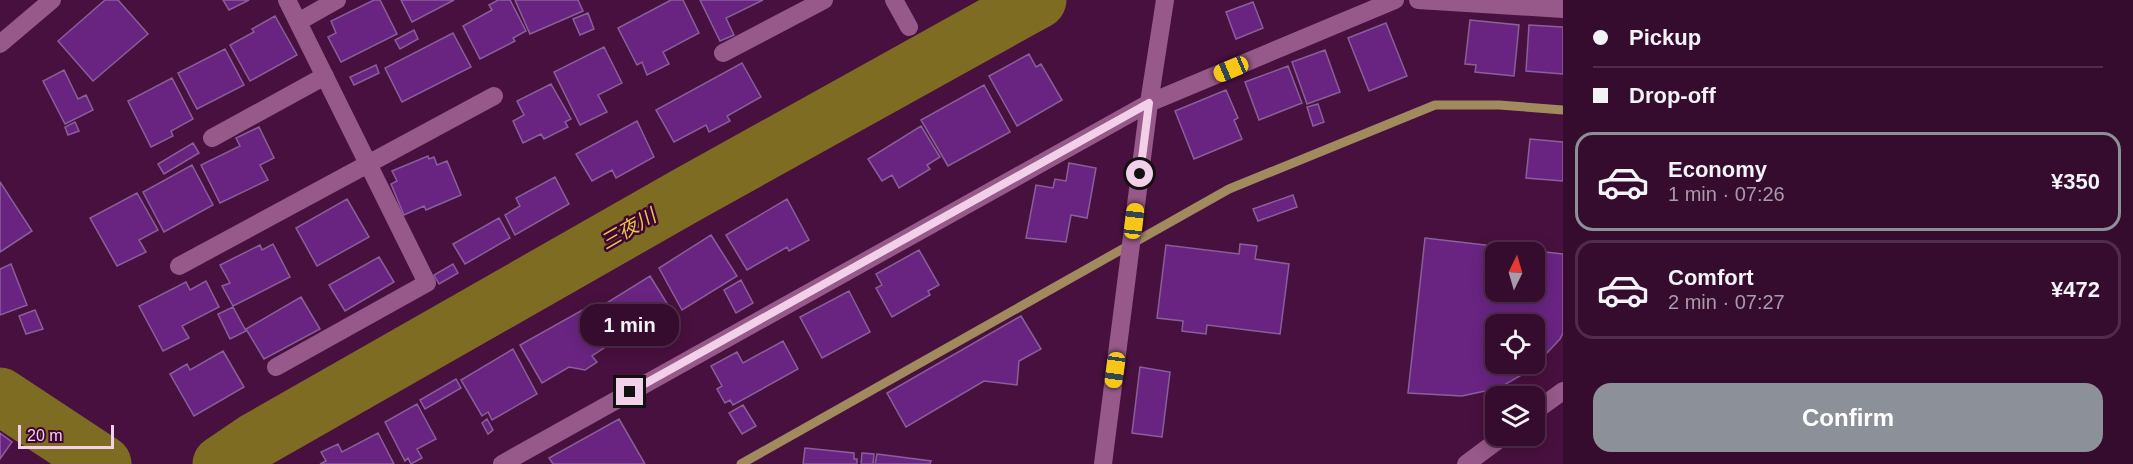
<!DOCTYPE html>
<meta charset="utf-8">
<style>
:root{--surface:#360c2e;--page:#411a3a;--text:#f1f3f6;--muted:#aa9baa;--line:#502c4a;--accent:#8c9099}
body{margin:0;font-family:Helvetica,"Noto Sans JP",sans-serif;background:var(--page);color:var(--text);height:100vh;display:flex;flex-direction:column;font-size:22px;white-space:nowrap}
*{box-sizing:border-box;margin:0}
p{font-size:20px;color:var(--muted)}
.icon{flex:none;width:33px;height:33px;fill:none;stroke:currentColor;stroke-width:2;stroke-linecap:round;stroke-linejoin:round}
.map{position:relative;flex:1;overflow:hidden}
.details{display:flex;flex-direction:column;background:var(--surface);width:570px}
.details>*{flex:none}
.guide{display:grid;align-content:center;height:132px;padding:0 30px;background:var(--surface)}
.needle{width:39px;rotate:5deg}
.tools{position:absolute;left:1485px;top:242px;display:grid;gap:12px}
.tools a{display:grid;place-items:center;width:60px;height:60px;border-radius:12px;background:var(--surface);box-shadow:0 3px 15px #0003,0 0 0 2px var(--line);font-size:30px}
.scale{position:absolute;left:18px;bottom:15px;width:96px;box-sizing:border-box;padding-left:6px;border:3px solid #f3d0ea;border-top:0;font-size:16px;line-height:21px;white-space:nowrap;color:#f3d0ea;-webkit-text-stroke:4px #3d0434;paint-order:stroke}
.end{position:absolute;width:27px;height:27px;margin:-14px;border:8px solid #f3d0ea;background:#111;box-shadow:0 0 0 3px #111}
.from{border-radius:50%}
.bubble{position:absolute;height:42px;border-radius:18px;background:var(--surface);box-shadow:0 3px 15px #0003,0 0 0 2px var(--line);font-size:20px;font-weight:700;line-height:42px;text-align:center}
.car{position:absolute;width:18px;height:36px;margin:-18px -9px;border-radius:8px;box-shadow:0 0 4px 2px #0007;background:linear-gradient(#f5c518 24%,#345 0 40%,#f5c518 0 76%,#345 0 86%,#f5c518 0)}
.guide b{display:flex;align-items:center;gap:21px;height:57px;font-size:22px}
.guide b+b{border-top:2px solid var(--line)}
.guide i{width:15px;height:15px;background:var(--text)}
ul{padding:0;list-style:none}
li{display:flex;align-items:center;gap:18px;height:99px;margin:0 12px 9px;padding:0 18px;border:3px solid var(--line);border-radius:18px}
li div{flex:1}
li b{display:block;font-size:22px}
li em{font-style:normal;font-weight:700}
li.current{border-color:var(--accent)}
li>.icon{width:54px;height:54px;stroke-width:1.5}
.button{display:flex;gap:12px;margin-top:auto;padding:12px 30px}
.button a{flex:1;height:69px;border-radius:18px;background:var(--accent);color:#fff;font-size:24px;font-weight:700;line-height:69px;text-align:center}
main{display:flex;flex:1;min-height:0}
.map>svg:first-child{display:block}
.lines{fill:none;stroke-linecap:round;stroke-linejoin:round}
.stream{stroke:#a08a5e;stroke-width:9}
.river{stroke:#7d6c22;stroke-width:57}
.building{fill:#692482;stroke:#895f9a;stroke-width:1.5;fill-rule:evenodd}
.minor{stroke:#965989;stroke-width:18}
.route{stroke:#f3d0ea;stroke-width:8}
.labels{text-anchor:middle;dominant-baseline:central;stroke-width:5;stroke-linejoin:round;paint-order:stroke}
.water-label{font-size:20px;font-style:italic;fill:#e8c946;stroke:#3d0434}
</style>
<main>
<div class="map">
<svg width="1563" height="464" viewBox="0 0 1563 464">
<rect width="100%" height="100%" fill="#48103e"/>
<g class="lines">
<!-- stream -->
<path class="stream" d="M 741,464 L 1229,189 L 1435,105 L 1499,105 L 1563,110"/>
<!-- river -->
<path class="river" d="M 0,396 L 103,464
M 221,464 L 255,441 L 685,196 L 1038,0"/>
</g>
<!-- building -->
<path class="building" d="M 105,0 L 118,0 L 148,34 L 93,81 L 58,41 Z
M 223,0 L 249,0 L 229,10 Z
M 374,0 L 380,0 L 397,34 L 341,62 L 328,37 L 336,33 L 331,21 Z
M 401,0 L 454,0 L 412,22 Z
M 498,0 L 510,0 L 526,31 L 513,38 L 515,41 L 480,59 L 463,26 L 492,10 L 489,5 Z
M 515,0 L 578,0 L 583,11 L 530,34 Z
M 671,0 L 683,0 L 699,33 L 663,52 L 669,64 L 647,75 L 642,62 L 637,65 L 618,28 Z
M 700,0 L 763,0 L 726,18 L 734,35 L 720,41 Z
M 1253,2 L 1263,28 L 1236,39 L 1226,12 Z
M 588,13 L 594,29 L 580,35 L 573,19 Z
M 275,16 L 297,55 L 250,81 L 230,45 L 254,32 L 252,29 Z
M 1470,20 L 1519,25 L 1514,76 L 1475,72 L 1476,65 L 1465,64 Z
M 1386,23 L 1407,76 L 1369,91 L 1348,38 Z
M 1529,25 L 1563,27 L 1563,74 L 1526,71 Z
M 414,30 L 418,39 L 400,49 L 395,40 Z
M 453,33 L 471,67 L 402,102 L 385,68 Z
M 604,47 L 622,83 L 598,95 L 607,112 L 580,125 L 554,72 Z
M 225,49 L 244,85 L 197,109 L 178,73 Z
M 1325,50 L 1340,92 L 1307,104 L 1292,62 Z
M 1029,54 L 1036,67 L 1041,64 L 1062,100 L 1017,126 L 989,76 Z
M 742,63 L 761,97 L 727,116 L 730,121 L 709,132 L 706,125 L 674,142 L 656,110 Z
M 376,65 L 379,73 L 354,85 L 350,77 Z
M 1288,66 L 1302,103 L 1259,120 L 1245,82 Z
M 64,70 L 78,99 L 86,95 L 93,110 L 65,124 L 43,81 Z
M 172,78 L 193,119 L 171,131 L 173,136 L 151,147 L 128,101 Z
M 551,84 L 571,119 L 565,122 L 568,127 L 544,139 L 541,134 L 523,143 L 513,121 L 524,115 L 517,101 Z
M 984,85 L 1010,132 L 948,166 L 921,120 Z
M 1226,90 L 1238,118 L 1234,120 L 1242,139 L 1194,159 L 1175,111 Z
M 1318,104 L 1324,122 L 1313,126 L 1307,107 Z
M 637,121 L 654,157 L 616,178 L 612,170 L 592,181 L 576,154 Z
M 75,122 L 79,131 L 68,135 L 65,127 Z
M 921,126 L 940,157 L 927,165 L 930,169 L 899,188 L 892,175 L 882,181 L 868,159 Z
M 259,127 L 274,158 L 260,165 L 268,180 L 220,203 L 201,165 L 240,146 L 236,138 Z
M 1530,139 L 1563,142 L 1563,181 L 1526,178 Z
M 193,143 L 199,153 L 164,174 L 158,164 Z
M 428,156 L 429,159 L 434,157 L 437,165 L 447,161 L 461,195 L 426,210 L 424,206 L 404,215 L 391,184 L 397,181 L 392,171 Z
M 1069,163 L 1096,168 L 1087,218 L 1071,215 L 1066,242 L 1026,238 L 1036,185 L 1053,188 L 1055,179 L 1066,181 Z
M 192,165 L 213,205 L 164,232 L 143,192 Z
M 555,177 L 569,204 L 515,235 L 505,215 L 520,206 L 516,198 Z
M 0,182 L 32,231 L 0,252 Z
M 137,193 L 158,230 L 139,240 L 146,252 L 117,266 L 90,218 Z
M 1293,195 L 1297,207 L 1258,221 L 1253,209 Z
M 347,199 L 369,237 L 317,266 L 296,228 Z
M 787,199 L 809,240 L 789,251 L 787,247 L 747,270 L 726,235 Z
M 499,218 L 510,238 L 465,264 L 453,244 Z
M 711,235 L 737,276 L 682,310 L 659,268 Z
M 1425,238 L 1563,254 L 1563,333 L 1560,339 L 1532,369 L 1499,388 L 1462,396 L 1408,393 ZM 1496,252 L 1534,252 L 1534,291 L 1496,291 ZM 1496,324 L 1534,324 L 1534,363 L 1496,363 Z
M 273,244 L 290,277 L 233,306 L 222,286 L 230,283 L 220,265 L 260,245 L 262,250 Z
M 1240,244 L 1257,246 L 1255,259 L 1289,264 L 1280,334 L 1207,325 L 1206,334 L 1182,331 L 1183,321 L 1157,318 L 1166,245 L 1239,254 Z
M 919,250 L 939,285 L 928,291 L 930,295 L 892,317 L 876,288 L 882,285 L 876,274 Z
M 379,257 L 394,282 L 345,311 L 329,285 Z
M 11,264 L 27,305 L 0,315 L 0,269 Z
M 453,264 L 458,273 L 439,284 L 434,275 Z
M 650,276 L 668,305 L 622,333 L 605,304 Z
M 741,280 L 753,303 L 736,313 L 724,290 Z
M 206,281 L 219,307 L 182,326 L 189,338 L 163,351 L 139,306 L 186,282 L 190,290 Z
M 849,291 L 870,332 L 822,358 L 800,317 Z
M 301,297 L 320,329 L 264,359 L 246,329 Z
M 233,307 L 246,331 L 230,339 L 218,314 Z
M 586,308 L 607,346 L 592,356 L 597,362 L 585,370 L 569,367 L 542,383 L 520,345 Z
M 35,310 L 43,329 L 26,334 L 19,316 Z
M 1021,316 L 1041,349 L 1019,361 L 1017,385 L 984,381 L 906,427 L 887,393 Z
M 783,341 L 798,369 L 733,405 L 730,400 L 725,403 L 717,389 L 722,386 L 711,366 L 737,352 L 743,363 Z
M 513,349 L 537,394 L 492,420 L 488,412 L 482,416 L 461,380 Z
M 223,351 L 244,387 L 194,416 L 170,374 L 187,364 L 190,370 Z
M 1140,367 L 1170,372 L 1162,437 L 1132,433 Z
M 456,379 L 461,388 L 425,409 L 420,400 Z
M 417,404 L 436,439 L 417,449 L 422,458 L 411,464 L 408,458 L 405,461 L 385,422 Z
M 743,405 L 756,426 L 742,434 L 729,413 Z
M 487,419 L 493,430 L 488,434 L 482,423 Z
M 619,419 L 645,464 L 553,464 L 549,458 Z
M 0,433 L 12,442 L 0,459 Z
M 378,433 L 394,464 L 320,464 L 326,461 L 321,452 L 338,444 L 342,452 Z
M 805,448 L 854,453 L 854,459 L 857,459 L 857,464 L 803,464 Z
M 862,453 L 874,454 L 873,464 L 861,464 Z
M 877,454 L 931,461 L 930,464 L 875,464 Z"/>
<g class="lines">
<!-- minor -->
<path class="minor" d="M 894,0 L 909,27
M 1418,0 L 1563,9
M 298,22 L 337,0
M 0,44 L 52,0
M 723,53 L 824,0
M 212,138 L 325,76
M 179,266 L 494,96
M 276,367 L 427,283 L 287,0
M 1534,412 L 1563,391
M 502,464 L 1149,103 L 1395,0
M 1103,464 L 1149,103 L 1165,0
M 1466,464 L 1505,435"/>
</g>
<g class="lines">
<!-- route -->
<path class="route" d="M 630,392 L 1149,103 L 1140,174"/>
</g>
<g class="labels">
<!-- water labels -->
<g class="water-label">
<text transform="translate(628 229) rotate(-30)">三夜川</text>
</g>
</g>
</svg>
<div class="tools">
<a><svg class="needle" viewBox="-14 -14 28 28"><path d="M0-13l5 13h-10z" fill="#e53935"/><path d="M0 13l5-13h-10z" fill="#aa9baa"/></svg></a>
<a><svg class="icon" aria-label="locate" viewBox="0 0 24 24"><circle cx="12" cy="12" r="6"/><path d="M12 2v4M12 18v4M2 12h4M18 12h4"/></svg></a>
<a><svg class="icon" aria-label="layers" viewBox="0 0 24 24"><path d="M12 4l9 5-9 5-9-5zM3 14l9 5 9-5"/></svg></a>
</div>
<div class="scale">20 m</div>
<i class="end from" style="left:1140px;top:174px"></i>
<i class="end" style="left:630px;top:392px"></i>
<div class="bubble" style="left:580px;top:304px;width:99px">1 min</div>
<i class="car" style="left:1231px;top:69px;rotate:247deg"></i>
<i class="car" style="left:1134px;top:221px;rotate:7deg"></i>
<i class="car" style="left:1115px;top:370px;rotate:188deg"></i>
</div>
<section class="details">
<div class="guide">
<b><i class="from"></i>Pickup</b>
<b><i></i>Drop-off</b>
</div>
<ul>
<li class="current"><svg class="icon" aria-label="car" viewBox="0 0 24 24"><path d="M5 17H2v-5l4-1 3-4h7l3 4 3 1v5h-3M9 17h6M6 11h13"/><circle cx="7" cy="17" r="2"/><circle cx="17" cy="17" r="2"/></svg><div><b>Economy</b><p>1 min · 07:26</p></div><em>¥350</em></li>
<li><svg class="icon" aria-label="car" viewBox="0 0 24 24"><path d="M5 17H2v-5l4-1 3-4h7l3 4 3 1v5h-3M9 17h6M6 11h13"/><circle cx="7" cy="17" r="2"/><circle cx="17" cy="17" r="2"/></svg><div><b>Comfort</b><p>2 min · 07:27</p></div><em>¥472</em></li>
</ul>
<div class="button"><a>Confirm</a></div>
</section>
</main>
